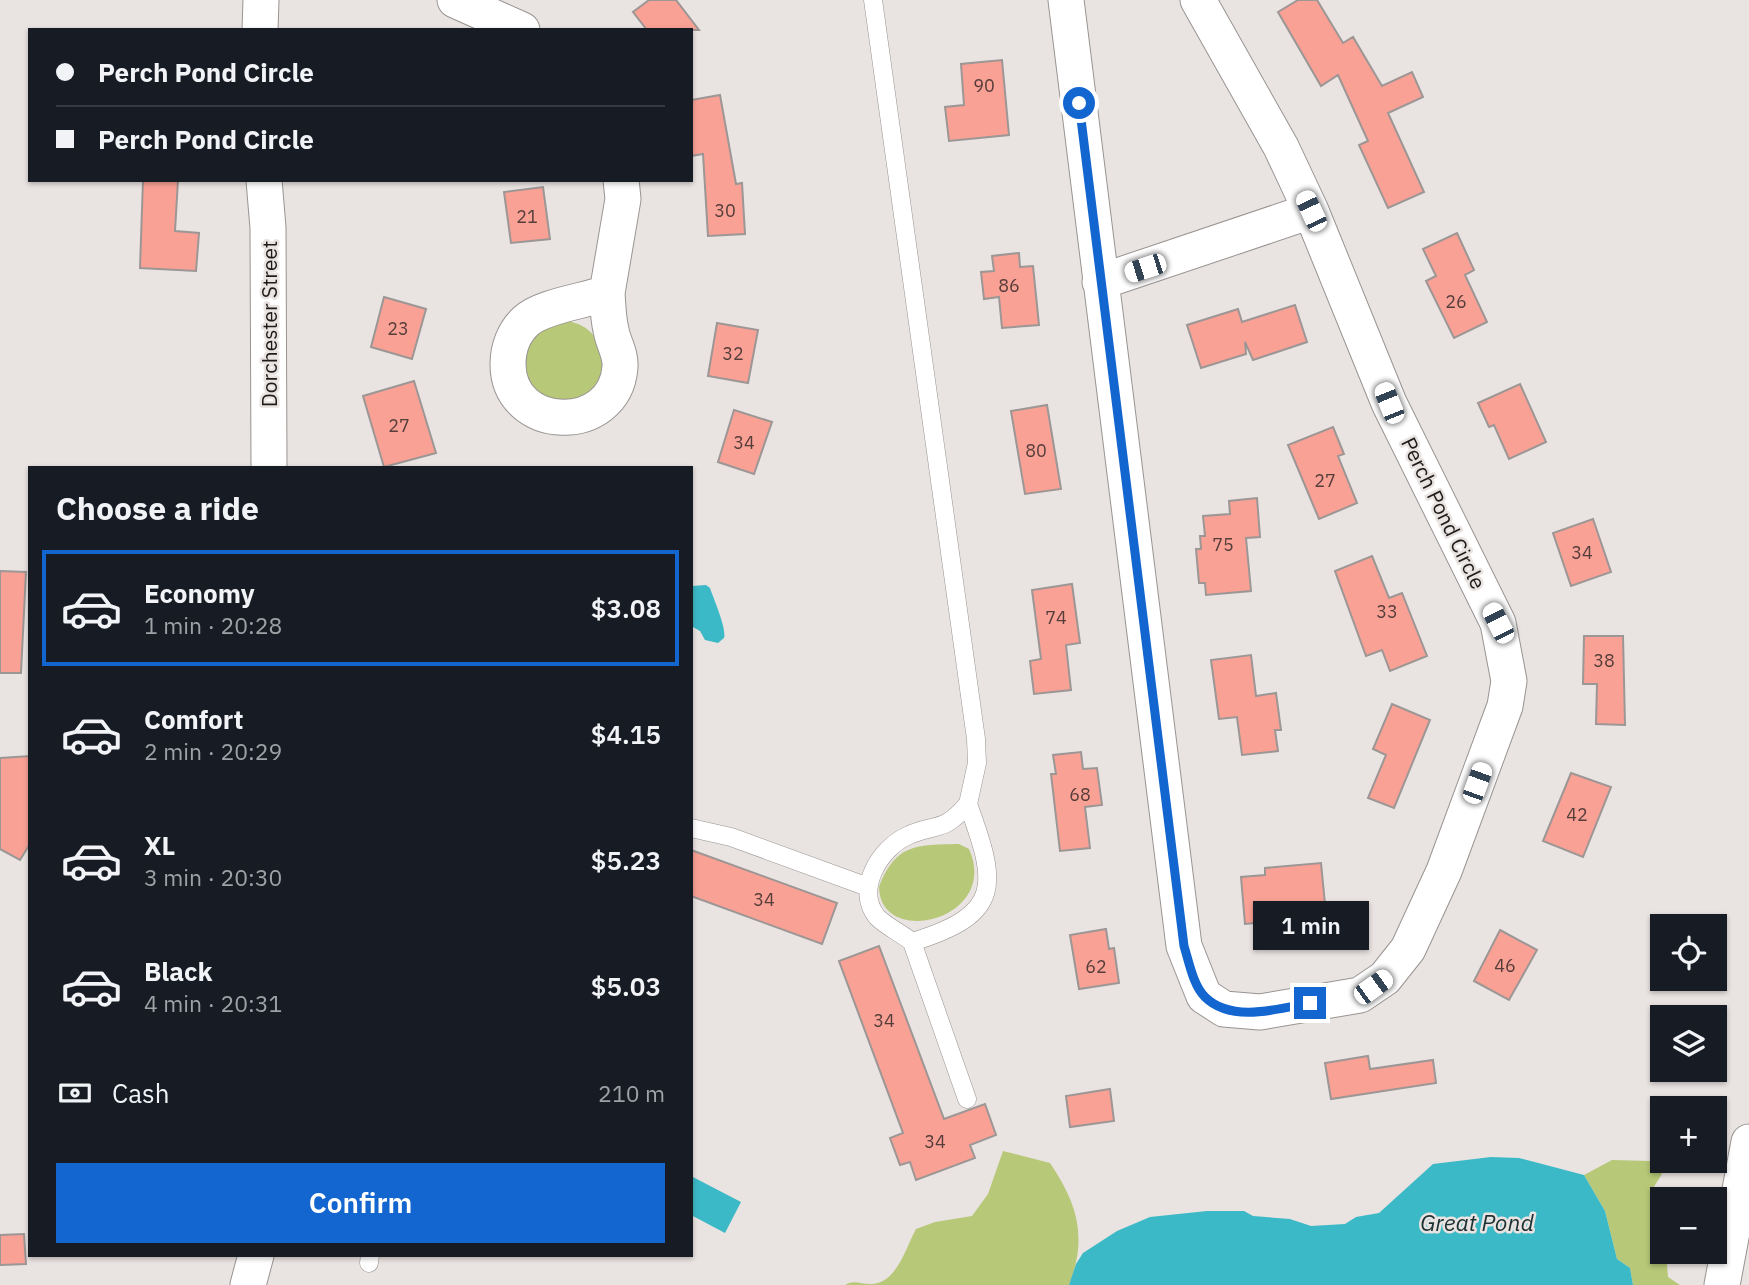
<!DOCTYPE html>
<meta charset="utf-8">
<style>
:root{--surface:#171b24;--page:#20242c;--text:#f1f3f6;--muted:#9ea1a6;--line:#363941;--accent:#1365cf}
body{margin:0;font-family:"IBM Plex Sans",sans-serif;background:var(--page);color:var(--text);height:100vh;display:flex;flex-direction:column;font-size:26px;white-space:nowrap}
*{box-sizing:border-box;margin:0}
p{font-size:23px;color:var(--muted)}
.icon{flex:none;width:38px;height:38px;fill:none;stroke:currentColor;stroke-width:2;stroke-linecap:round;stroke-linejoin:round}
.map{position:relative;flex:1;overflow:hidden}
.side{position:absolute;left:28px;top:466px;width:665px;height:791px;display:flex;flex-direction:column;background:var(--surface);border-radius:0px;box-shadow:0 2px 5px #0004}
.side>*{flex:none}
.guide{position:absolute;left:28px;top:28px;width:665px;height:154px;border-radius:0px;box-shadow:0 2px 5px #0004;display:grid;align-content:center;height:154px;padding:0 28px;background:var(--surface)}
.buttons{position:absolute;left:1650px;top:914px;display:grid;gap:14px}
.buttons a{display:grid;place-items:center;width:77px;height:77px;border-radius:0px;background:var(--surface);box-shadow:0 2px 5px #0004;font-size:35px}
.end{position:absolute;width:32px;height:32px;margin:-16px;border:9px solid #1365cf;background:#fff;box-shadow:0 0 0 4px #fff}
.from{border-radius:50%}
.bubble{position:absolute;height:49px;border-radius:0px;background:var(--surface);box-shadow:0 2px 5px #0004;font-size:23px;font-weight:600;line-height:49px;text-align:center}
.car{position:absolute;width:21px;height:42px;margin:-21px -10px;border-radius:9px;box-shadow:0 0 5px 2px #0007;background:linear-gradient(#fff 24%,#345 0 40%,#fff 0 76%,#345 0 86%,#fff 0)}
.guide b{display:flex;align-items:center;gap:24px;height:66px;font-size:26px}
.guide b+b{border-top:2px solid var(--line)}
.guide i{width:18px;height:18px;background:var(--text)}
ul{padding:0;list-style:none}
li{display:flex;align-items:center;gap:21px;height:116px;margin:0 14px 10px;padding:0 14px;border:4px solid transparent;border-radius:0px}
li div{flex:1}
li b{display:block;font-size:26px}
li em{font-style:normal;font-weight:600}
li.current{border-color:var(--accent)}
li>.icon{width:63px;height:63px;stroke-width:1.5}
h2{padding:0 28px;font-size:32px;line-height:84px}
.pay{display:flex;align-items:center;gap:18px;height:77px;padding:0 28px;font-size:26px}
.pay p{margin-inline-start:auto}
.primary-button{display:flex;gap:14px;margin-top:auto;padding:14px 28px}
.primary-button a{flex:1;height:80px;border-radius:0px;background:var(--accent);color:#fff;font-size:28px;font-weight:600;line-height:80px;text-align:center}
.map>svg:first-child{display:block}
.green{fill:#b7c878}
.water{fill:#3cb9c6}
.building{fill:#faa196;stroke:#9c9695;stroke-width:2}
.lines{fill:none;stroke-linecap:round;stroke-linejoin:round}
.service-casing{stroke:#999492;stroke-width:19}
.minor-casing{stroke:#999492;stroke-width:37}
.service{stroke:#fff;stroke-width:18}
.minor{stroke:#fff;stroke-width:35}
.route{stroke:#1365cf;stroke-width:9}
.labels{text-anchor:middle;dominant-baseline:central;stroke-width:5;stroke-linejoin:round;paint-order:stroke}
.number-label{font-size:18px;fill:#553d3a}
.street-label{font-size:21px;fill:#1e1c1b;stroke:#e9e3e1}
.water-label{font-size:23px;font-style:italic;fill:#1c3133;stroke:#e9e3e1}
</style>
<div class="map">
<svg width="1749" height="1285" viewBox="0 0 1749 1285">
<rect width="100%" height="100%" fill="#e9e3e1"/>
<!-- green -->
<path class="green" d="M523 361a40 40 0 1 1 80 0a40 40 0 1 1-80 0Z
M 959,844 L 969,849 C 1001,920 880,949 879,887 C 896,843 917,845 959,844 Z
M 1003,1151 L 1050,1163 C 1077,1203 1088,1237 1069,1285 L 845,1285 C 855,1279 862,1285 872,1284 C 897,1283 906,1247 916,1229 L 935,1222 L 972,1216 L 988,1194 Z
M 1612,1160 L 1650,1161 L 1662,1174 L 1650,1193 L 1654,1208 L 1662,1220 L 1662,1251 L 1666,1251 L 1668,1277 L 1680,1285 L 1633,1285 L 1630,1268 L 1617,1259 L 1605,1211 L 1584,1175 Z"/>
<!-- water -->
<path class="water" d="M 706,585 L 710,588 C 714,600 727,629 724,638 L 718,643 L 705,640 L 700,631 L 691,626 L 691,586 Z
M 1491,1157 L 1519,1158 L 1584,1175 L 1605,1211 L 1617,1259 L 1630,1268 L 1633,1285 L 1069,1285 L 1076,1264 L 1083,1253 L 1117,1231 L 1150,1217 L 1207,1211 L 1244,1211 L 1253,1216 L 1290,1219 L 1311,1226 L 1345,1224 L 1356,1217 L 1379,1213 L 1433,1164 Z
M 691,1176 L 741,1202 L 725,1233 L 691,1215 Z"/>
<!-- building -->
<path class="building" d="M 649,0 L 676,0 L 699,30 L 647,30 L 633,12 Z
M 1298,0 L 1317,0 L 1343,43 L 1353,37 L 1382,86 L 1412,72 L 1423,97 L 1388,113 L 1424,192 L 1388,208 L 1359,145 L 1368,141 L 1338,75 L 1321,86 L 1278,12 Z
M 1002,60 L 1009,135 L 949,141 L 945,107 L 964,105 L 961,64 Z
M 720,95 L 736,184 L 742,183 L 745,234 L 708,236 L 703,154 L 691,156 L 691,100 Z
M 143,180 L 178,180 L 175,231 L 199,233 L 196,271 L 140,268 Z
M 543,187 L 550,239 L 511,243 L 504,192 Z
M 1457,233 L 1474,270 L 1465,275 L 1487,322 L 1454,338 L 1426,281 L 1436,276 L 1423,249 Z
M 1019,253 L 1020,267 L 1033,266 L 1039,325 L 1002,328 L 999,297 L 984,299 L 981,272 L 994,271 L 992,256 Z
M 384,297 L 426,309 L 412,359 L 371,347 Z
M 1295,305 L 1307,342 L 1253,360 L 1245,342 L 1246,354 L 1201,368 L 1187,325 L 1238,309 L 1242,322 Z
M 717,323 L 758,330 L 748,383 L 708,376 Z
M 414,381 L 436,453 L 384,467 L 363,396 Z
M 1520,384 L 1546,442 L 1509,459 L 1494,425 L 1489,427 L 1478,403 Z
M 1047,405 L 1061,489 L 1025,494 L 1011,411 Z
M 734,410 L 772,422 L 754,474 L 718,462 Z
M 1333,427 L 1344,454 L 1338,456 L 1357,503 L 1319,519 L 1288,445 Z
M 1257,498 L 1260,537 L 1246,538 L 1251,591 L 1206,595 L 1205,583 L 1199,583 L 1196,549 L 1201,549 L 1200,536 L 1205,536 L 1203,516 L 1230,514 L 1229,501 Z
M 1593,519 L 1611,572 L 1571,586 L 1553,533 Z
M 1372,556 L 1389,598 L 1402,593 L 1427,656 L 1390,671 L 1382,650 L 1366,656 L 1335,571 Z
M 0,571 L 26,572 L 21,673 L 0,673 Z
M 1072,584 L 1080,643 L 1066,645 L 1071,690 L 1034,694 L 1030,661 L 1041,659 L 1032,590 Z
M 1584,636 L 1623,636 L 1625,725 L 1596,724 L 1597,684 L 1583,684 Z
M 1251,655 L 1256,696 L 1276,693 L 1281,730 L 1275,730 L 1278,751 L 1242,755 L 1237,717 L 1219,719 L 1211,660 Z
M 1392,704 L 1430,720 L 1394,808 L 1368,798 L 1386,755 L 1373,749 Z
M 1081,752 L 1083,769 L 1097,768 L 1102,805 L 1085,807 L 1090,848 L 1060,851 L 1051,774 L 1056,774 L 1053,755 Z
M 30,756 L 30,844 L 20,860 L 0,849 L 0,758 Z
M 1571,773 L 1611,787 L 1583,857 L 1543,841 Z
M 691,850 L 837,903 L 822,944 L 691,896 Z
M 1321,863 L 1325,904 L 1298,906 L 1299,919 L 1245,924 L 1241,877 L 1265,875 L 1265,868 Z
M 1106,929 L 1109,949 L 1114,948 L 1119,983 L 1079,989 L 1070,935 Z
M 1500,930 L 1537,950 L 1509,1000 L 1474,981 Z
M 879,946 L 944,1119 L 985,1104 L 996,1135 L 970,1145 L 975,1158 L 916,1180 L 910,1162 L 900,1165 L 890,1138 L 903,1133 L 839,961 Z
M 1368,1056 L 1370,1069 L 1433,1060 L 1436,1083 L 1331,1099 L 1325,1063 Z
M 1110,1089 L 1114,1121 L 1070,1127 L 1066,1096 Z
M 24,1234 L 26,1264 L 0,1265 L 0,1235 Z"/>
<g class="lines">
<!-- service casing -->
<g class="service-casing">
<path id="service" d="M 873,0 L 976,739 L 977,763 L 968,804
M 968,804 C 997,884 1004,914 912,942 C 901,933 887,927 877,917 C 855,890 879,849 907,836 C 936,822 941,835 968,804 Z
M 691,828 L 731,837 L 868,887
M 912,942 L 967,1099
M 369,1263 L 370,1255"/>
</g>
<!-- minor casing -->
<g class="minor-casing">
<path id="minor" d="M 455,0 L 522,30
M 1066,0 L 1184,946 L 1204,996 L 1224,1009 L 1260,1012 L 1360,995 L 1385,978 L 1408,949 L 1444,871 L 1505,706 L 1509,681 L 1498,623 L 1389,403 L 1311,211 L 1281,147 L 1198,0
M 260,30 L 261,0
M 264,180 L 268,228 L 269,467
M 1100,282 L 1311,211
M 607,293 C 608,305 608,318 611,330 C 613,343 621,353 620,367 C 615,436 508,433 508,364 C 508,348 514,332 526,321 C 542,306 585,301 607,293 Z
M 607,293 L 623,199 L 621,180
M 248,1285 L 256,1255
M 1722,1285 L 1749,1142"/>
</g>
<!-- service -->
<use href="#service" class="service"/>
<!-- minor -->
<use href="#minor" class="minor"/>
</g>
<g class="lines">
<!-- route -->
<path class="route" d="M 1079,103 L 1184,946 C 1189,962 1193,985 1205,997 C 1231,1023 1278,1009 1310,1003"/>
</g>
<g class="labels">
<!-- number labels -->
<g class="number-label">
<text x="984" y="85">90</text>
<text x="725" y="210">30</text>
<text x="527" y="216">21</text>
<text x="1009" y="285">86</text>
<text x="1456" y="301">26</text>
<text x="398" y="328">23</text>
<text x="733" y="353">32</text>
<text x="399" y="425">27</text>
<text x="744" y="442">34</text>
<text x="1036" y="450">80</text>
<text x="1325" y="480">27</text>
<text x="1223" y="544">75</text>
<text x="1582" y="552">34</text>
<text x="1387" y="611">33</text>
<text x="1056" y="617">74</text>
<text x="1604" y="660">38</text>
<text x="1080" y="794">68</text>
<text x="1577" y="814">42</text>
<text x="764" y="899">34</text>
<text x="1505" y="965">46</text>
<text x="1096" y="966">62</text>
<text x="884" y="1020">34</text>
<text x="935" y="1141">34</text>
</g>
<!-- street labels -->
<g class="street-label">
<text transform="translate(269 324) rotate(-90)">Dorchester Street</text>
<text transform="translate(1444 513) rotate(64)">Perch Pond Circle</text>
</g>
<!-- water labels -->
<g class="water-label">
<text x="1477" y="1222">Great Pond</text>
</g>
</g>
</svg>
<div class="buttons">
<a><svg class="icon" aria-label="locate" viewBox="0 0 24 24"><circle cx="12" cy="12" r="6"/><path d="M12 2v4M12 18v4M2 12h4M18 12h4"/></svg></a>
<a><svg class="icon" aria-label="layers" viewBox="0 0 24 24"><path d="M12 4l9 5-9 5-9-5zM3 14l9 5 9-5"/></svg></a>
<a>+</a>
<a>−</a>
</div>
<i class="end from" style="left:1079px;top:103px"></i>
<i class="end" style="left:1310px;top:1003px"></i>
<div class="bubble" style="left:1253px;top:901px;width:116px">1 min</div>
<i class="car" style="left:1311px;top:211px;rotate:335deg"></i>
<i class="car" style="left:1145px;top:268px;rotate:252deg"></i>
<i class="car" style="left:1389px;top:403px;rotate:338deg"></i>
<i class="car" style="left:1498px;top:623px;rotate:333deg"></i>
<i class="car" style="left:1477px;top:783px;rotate:20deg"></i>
<i class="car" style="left:1373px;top:987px;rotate:54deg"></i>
<div class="guide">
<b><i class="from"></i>Perch Pond Circle</b>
<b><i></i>Perch Pond Circle</b>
</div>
<section class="side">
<h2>Choose a ride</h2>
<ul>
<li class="current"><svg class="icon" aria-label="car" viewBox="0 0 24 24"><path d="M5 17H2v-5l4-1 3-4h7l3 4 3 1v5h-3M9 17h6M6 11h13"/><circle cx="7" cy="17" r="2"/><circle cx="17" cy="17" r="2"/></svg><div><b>Economy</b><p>1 min · 20:28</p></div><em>$3.08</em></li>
<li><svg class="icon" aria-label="car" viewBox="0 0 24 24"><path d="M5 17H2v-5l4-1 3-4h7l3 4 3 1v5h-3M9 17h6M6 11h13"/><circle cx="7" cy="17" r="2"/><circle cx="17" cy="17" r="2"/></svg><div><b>Comfort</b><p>2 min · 20:29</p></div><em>$4.15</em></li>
<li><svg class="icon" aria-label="car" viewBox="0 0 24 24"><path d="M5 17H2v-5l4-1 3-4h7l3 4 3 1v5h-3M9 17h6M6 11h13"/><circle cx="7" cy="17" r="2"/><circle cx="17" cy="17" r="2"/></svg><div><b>XL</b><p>3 min · 20:30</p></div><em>$5.23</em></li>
<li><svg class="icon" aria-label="car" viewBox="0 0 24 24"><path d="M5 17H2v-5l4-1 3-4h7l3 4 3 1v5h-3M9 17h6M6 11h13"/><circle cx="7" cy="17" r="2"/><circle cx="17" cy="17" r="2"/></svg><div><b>Black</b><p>4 min · 20:31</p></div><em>$5.03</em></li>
</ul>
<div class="pay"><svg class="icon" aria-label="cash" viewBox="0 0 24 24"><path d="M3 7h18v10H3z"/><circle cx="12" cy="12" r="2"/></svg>Cash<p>210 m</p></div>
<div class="primary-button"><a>Confirm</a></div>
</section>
</div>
